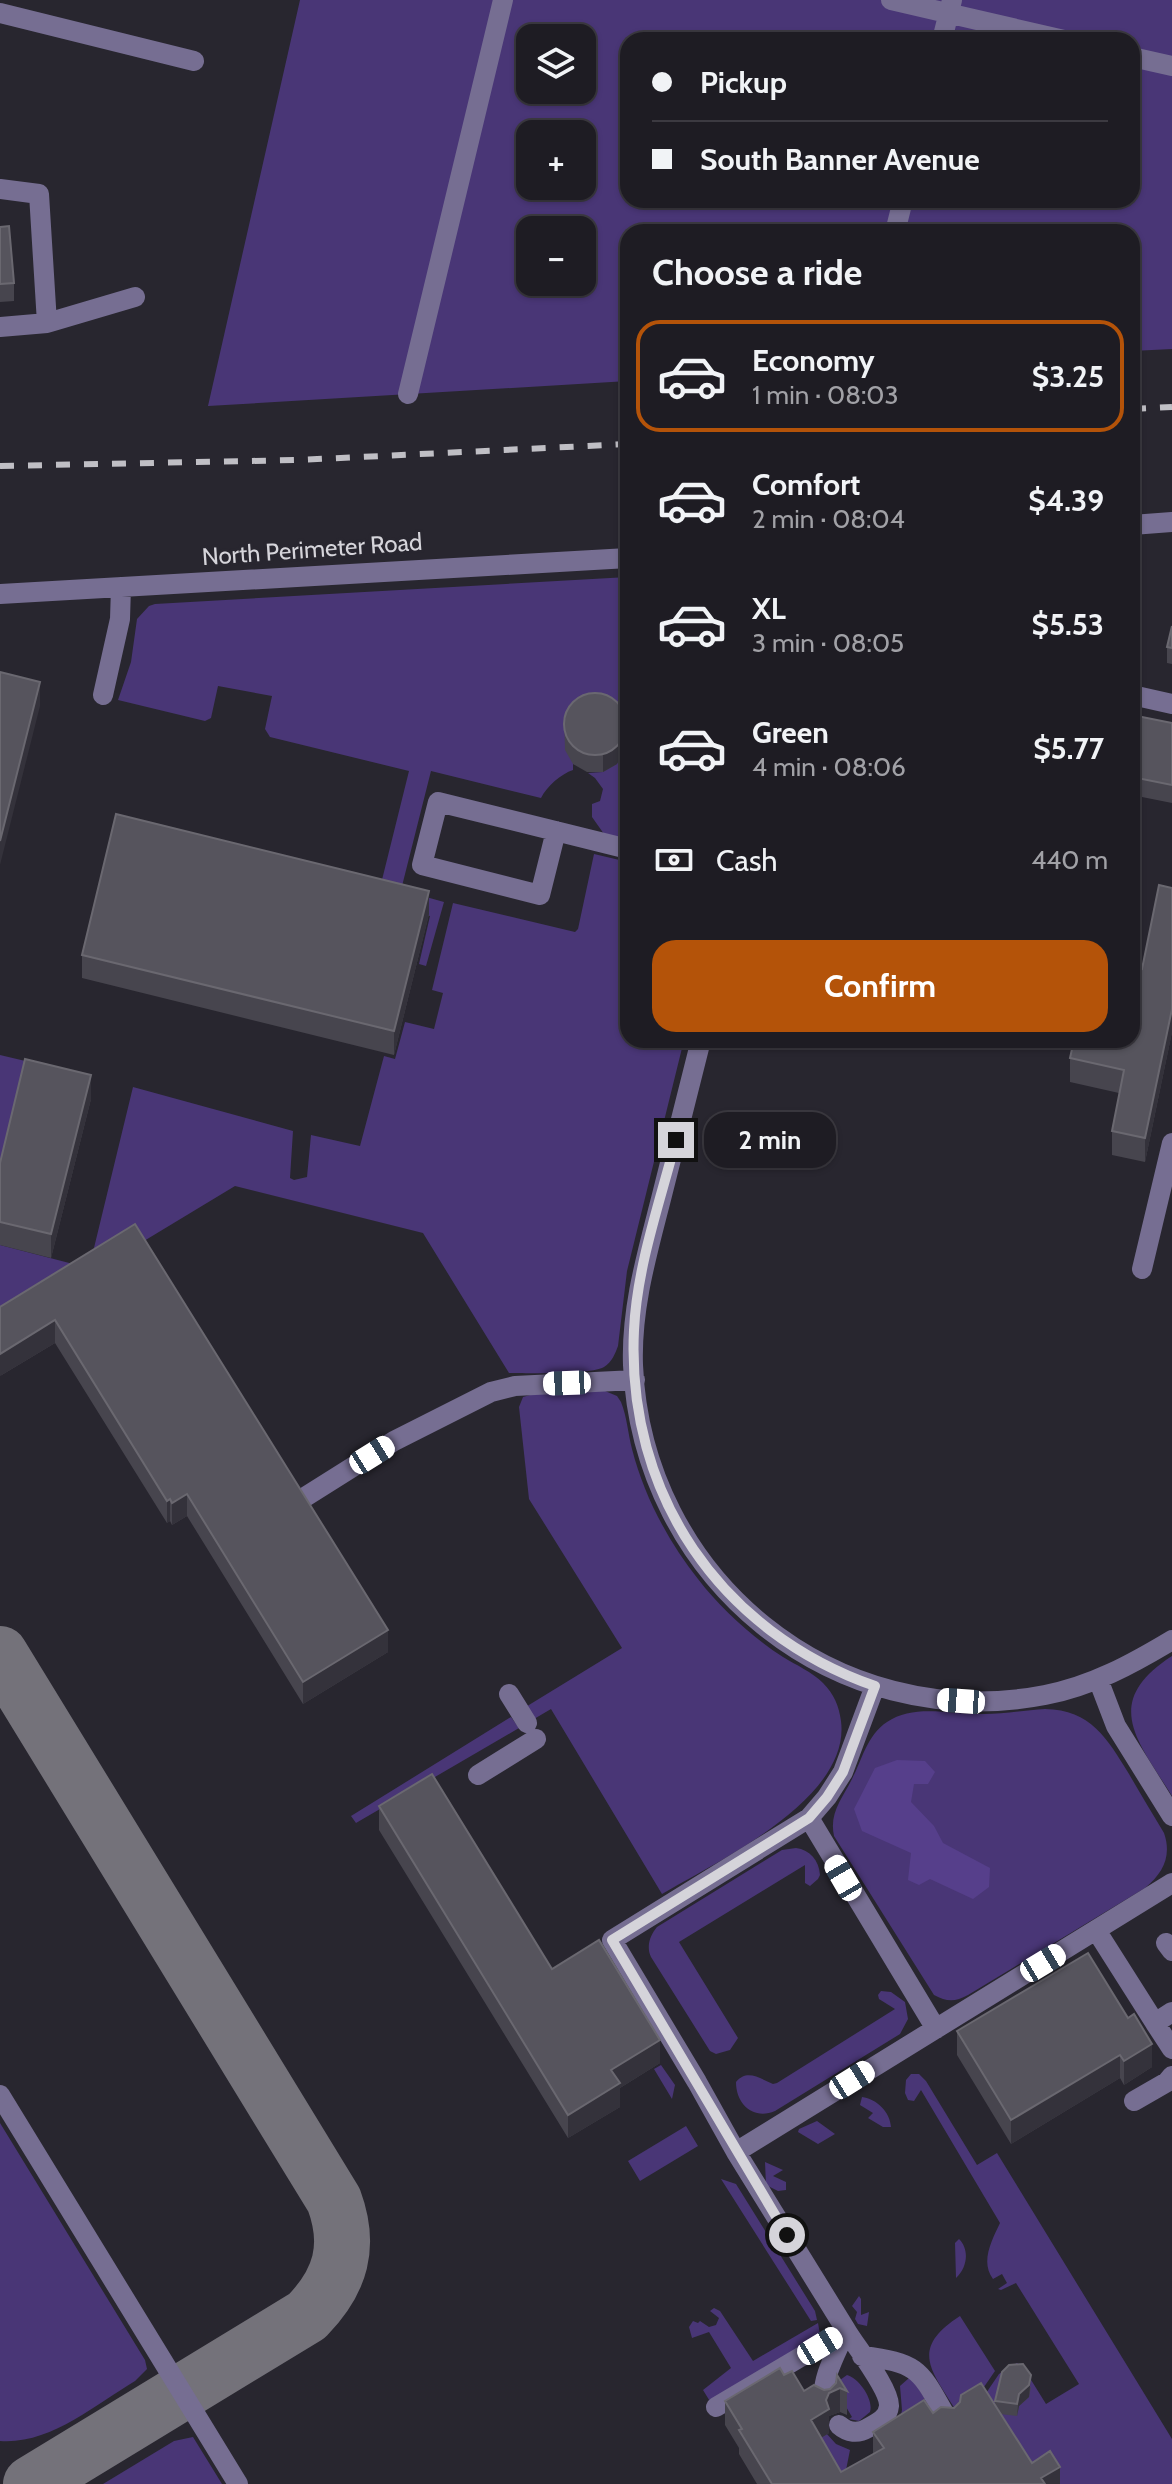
<!DOCTYPE html>
<meta charset="utf-8">
<style>
:root{--surface:#1e1c23;--page:#26252b;--text:#f1f3f6;--muted:#a1a1a6;--line:#3c3a41;--accent:#b45309}
body{margin:0;font-family:Cabin,sans-serif;background:var(--page);color:var(--text);height:100vh;display:flex;flex-direction:column;font-size:30px;white-space:nowrap}
*{box-sizing:border-box;margin:0}
p{font-size:26px;color:var(--muted)}
.icon{flex:none;width:44px;height:44px;fill:none;stroke:currentColor;stroke-width:2;stroke-linecap:round;stroke-linejoin:round}
.map{position:relative;flex:1;overflow:hidden}
.panel{position:absolute;left:620px;top:224px;width:520px;height:824px;display:flex;flex-direction:column;background:var(--surface);border-radius:24px;box-shadow:0 2px 6px #0004,0 0 0 2px var(--line)}
.panel>*{flex:none}
.banner{position:absolute;left:620px;top:32px;width:520px;height:176px;border-radius:24px;box-shadow:0 2px 6px #0004,0 0 0 2px var(--line);display:grid;align-content:center;height:176px;padding:0 32px;background:var(--surface)}
.buttons{position:absolute;left:516px;top:24px;display:grid;gap:16px}
.buttons a{display:grid;place-items:center;width:80px;height:80px;border-radius:16px;background:var(--surface);box-shadow:0 2px 6px #0004,0 0 0 2px var(--line);font-size:40px}
.end{position:absolute;width:36px;height:36px;margin:-18px;border:10px solid #d5d4da;background:#111;box-shadow:0 0 0 4px #111}
.from{border-radius:50%}
.bubble{position:absolute;height:56px;border-radius:24px;background:var(--surface);box-shadow:0 2px 6px #0004,0 0 0 2px var(--line);font-size:26px;font-weight:700;line-height:56px;text-align:center}
.car{position:absolute;width:24px;height:48px;margin:-24px -12px;border-radius:10px;box-shadow:0 0 6px 2px #0007;background:linear-gradient(#fff 24%,#345 0 40%,#fff 0 76%,#345 0 86%,#fff 0)}
.banner b{display:flex;align-items:center;gap:28px;height:76px;font-size:30px}
.banner b+b{border-top:2px solid var(--line)}
.banner i{width:20px;height:20px;background:var(--text)}
ul{padding:0;list-style:none}
li{display:flex;align-items:center;gap:24px;height:112px;margin:0 16px 12px;padding:0 16px;border:4px solid transparent;border-radius:24px}
li div{flex:1}
li b{display:block;font-size:30px}
li em{font-style:normal;font-weight:700}
li.active{border-color:var(--accent)}
li>.icon{width:72px;height:72px;stroke-width:1.5}
h2{padding:0 32px;font-size:36px;line-height:96px}
.pay{display:flex;align-items:center;gap:20px;height:88px;padding:0 32px;font-size:30px}
.pay p{margin-inline-start:auto}
.action{display:flex;gap:16px;margin-top:auto;padding:16px 32px}
.action a{flex:1;height:92px;border-radius:24px;background:var(--accent);color:#fff;font-size:32px;font-weight:700;line-height:92px;text-align:center}
.map>svg:first-child{display:block}
.green{fill:#493676;fill-rule:evenodd}
.forest{fill:#563f8b}
.lines{fill:none;stroke-linecap:round;stroke-linejoin:round}
.taxiway{stroke:#74727a;stroke-width:56}
.minor{stroke:#766e92;stroke-width:20}
.rail{stroke:#c0bfc5;stroke-width:6;stroke-dasharray:14 14;stroke-linecap:butt}
.wall{fill:#47454e}
.shaded-wall{fill:#34323b}
.building{fill:#56545d;stroke:#6a6870;stroke-width:2}
.route{stroke:#d5d4da;stroke-width:10}
.labels{text-anchor:middle;dominant-baseline:central;stroke-width:6;stroke-linejoin:round;paint-order:stroke}
.street-label{font-size:24px;fill:#d5d4da;stroke:#28262f}
</style>
<div class="map">
<svg width="1172" height="2484" viewBox="0 0 1172 2484">
<rect width="100%" height="100%" fill="#28262f"/>
<!-- green -->
<path class="green" d="M 300,0 L 1172,0 L 1172,349 L 1132,351 L 1132,232 L 628,232 L 628,381 L 208,406 ZM 530,38 L 582,38 L 582,90 L 530,90 ZM 628,40 L 1132,40 L 1132,200 L 628,200 ZM 530,134 L 582,134 L 582,186 L 530,186 ZM 530,230 L 582,230 L 582,282 L 530,282 Z
M 628,577 L 628,840 L 604,834 L 592,817 L 592,804 L 600,801 L 603,789 L 595,778 L 588,773 L 603,772 L 573,764 L 573,770 C 561,774 547,786 541,798 L 431,771 L 401,890 L 444,902 L 426,966 L 419,964 L 430,916 L 376,904 L 409,771 L 270,737 L 265,729 L 272,696 L 218,686 L 211,718 L 205,721 L 118,700 L 131,662 L 137,619 L 149,606 L 155,604 Z
M 594,854 L 628,862 L 628,1040 L 684,1040 L 627,1271 L 618,1346 C 615,1354 612,1362 604,1367 C 590,1375 529,1373 509,1373 L 423,1233 L 235,1186 L 0,1328 L 0,1245 L 77,1265 L 93,1252 L 133,1087 L 293,1131 L 290,1178 L 294,1180 L 307,1177 L 311,1135 L 360,1146 L 384,1056 L 395,1059 L 405,1022 L 434,1029 L 443,993 L 432,990 L 453,903 L 575,932 L 578,929 Z
M 0,1055 L 38,1064 L 0,1186 Z
M 605,1391 L 617,1396 L 621,1402 C 627,1417 628,1434 632,1449 C 644,1496 668,1541 698,1579 C 721,1609 751,1636 783,1657 C 796,1665 812,1672 823,1683 C 834,1694 839,1706 841,1721 C 851,1799 718,1861 662,1894 L 551,1709 L 534,1719 L 524,1708 L 622,1648 L 529,1499 L 519,1407 L 523,1397 L 537,1393 Z
M 1172,1656 L 1172,1796 C 1137,1740 1101,1702 1172,1656 Z
M 1045,1709 C 1091,1710 1107,1738 1129,1774 C 1140,1793 1152,1813 1164,1833 C 1172,1856 1163,1873 1145,1888 L 968,1995 C 955,2002 947,2002 934,1995 L 834,1836 C 829,1813 842,1799 852,1779 C 862,1760 867,1735 887,1722 C 914,1703 953,1715 984,1714 C 1004,1714 1025,1710 1045,1709 Z
M 511,1717 L 519,1728 L 356,1823 L 351,1816 Z
M 796,1848 C 810,1850 819,1860 820,1875 L 818,1879 L 810,1886 L 805,1883 L 805,1865 L 679,1942 L 738,2038 L 730,2050 L 716,2054 L 710,2051 L 651,1957 C 646,1947 650,1935 657,1927 L 782,1850 Z
M 881,1991 L 891,1992 L 905,2002 L 908,2019 L 900,2034 L 775,2111 C 754,2120 736,2105 736,2082 C 747,2069 759,2078 773,2084 L 777,2083 L 895,2009 L 879,1999 L 878,1995 Z
M 661,2065 L 675,2085 L 672,2099 L 654,2069 Z
M 911,2074 L 919,2074 L 926,2081 L 977,2165 L 997,2153 L 1172,2439 L 1172,2484 L 1055,2484 L 1037,2481 L 978,2405 L 999,2374 L 1017,2363 L 1023,2367 L 1046,2404 L 1079,2384 L 1016,2283 L 1001,2290 L 998,2289 L 1007,2283 L 1002,2274 L 993,2279 C 980,2262 992,2240 1000,2223 L 921,2090 L 914,2101 L 908,2100 L 905,2093 L 906,2080 Z
M 862,2097 C 877,2099 890,2112 891,2127 L 883,2127 L 868,2118 L 873,2113 L 860,2105 Z
M 817,2121 L 835,2134 L 818,2144 L 798,2132 L 799,2129 Z
M 0,2123 L 145,2360 L 147,2369 L 135,2381 C 95,2405 49,2445 0,2441 Z
M 686,2126 L 698,2146 L 640,2181 L 628,2161 Z
M 765,2162 L 783,2170 L 773,2176 L 786,2182 L 786,2190 L 778,2191 L 766,2185 Z
M 721,2179 L 736,2184 L 815,2311 L 817,2320 L 811,2321 Z
M 959,2239 C 970,2250 967,2268 956,2278 L 955,2243 Z
M 859,2296 L 861,2299 L 861,2315 L 869,2312 L 867,2326 L 858,2324 L 855,2319 L 857,2312 L 852,2306 Z
M 714,2308 L 720,2311 L 753,2361 L 818,2323 L 820,2334 L 711,2403 L 703,2390 L 731,2368 L 709,2332 L 692,2338 L 689,2327 L 693,2321 L 698,2323 L 700,2321 L 709,2327 L 716,2325 L 719,2318 L 710,2311 Z
M 960,2316 L 995,2371 L 975,2400 L 957,2412 C 931,2370 909,2349 960,2316 Z
M 847,2375 C 859,2378 874,2400 870,2412 L 859,2421 L 849,2419 L 852,2417 L 838,2393 L 840,2380 Z
M 909,2378 L 913,2379 L 932,2411 L 900,2420 L 902,2410 L 900,2386 Z
M 826,2433 L 836,2444 L 850,2450 L 844,2480 L 811,2442 Z
M 193,2437 L 222,2484 L 103,2484 L 174,2441 Z"/>
<!-- forest -->
<path class="forest" d="M 897,1760 L 925,1761 L 935,1772 L 928,1784 L 914,1784 L 911,1802 L 934,1826 L 943,1843 L 990,1868 L 989,1887 L 973,1899 L 930,1879 L 919,1885 L 908,1880 L 911,1853 L 862,1831 L 854,1809 L 875,1768 Z"/>
<g class="lines">
<!-- taxiway -->
<path class="taxiway" d="M 0,1654 L 334,2200 C 351,2246 341,2281 307,2316 L 31,2484"/>
<!-- minor -->
<path class="minor" d="M 891,0 L 1064,40
M 0,13 L 194,61
M 942,40 L 952,0
M 1132,57 L 1172,66
M 0,189 L 39,194 L 47,323 L 135,297
M 895,232 L 903,200
M 0,327 L 47,323
M 408,394 L 503,0
M 1132,525 L 1172,522
M 0,594 L 628,558
M 103,695 L 120,619 L 121,587
M 1132,695 L 1172,704
M 556,831 L 540,895 L 422,865 L 438,802 L 628,849
M 701,1040 C 688,1093 674,1146 661,1199 C 647,1254 631,1308 633,1365 C 642,1578 834,1736 1045,1695 C 1092,1686 1132,1664 1172,1640
M 1142,1269 L 1172,1143
M 305,1497 L 394,1441 L 491,1392 L 515,1386 L 635,1380
M 1098,1679 L 1116,1726 L 1172,1816
M 875,1686 L 843,1772 L 827,1797 L 809,1818 L 936,2029
M 509,1694 L 527,1723
M 478,1775 L 536,1739
M 1096,1930 L 1155,2023 L 1172,2012
M 1166,1943 L 1172,1951
M 1155,2023 L 1172,2049
M 0,2095 L 238,2484
M 1134,2101 L 1167,2082 L 1172,2076
M 736,2152 L 1172,1883
M 862,2356 C 921,2363 920,2371 948,2420
M 824,2401 C 821,2378 837,2352 846,2330 C 856,2347 890,2389 889,2406 C 888,2418 877,2423 868,2428 C 858,2434 848,2433 839,2425
M 716,2407 L 846,2330 L 736,2152 L 697,2082 L 612,1940 L 809,1818"/>
<!-- rail -->
<path class="rail" d="M 1132,409 L 1172,407
M 0,466 L 298,460 L 628,444"/>
</g>
<!-- wall -->
<path class="wall" d="M 0,227 L 14,283 L 14,301 L 0,302 Z
M 1172,626 L 1172,664 L 1167,663 L 1167,647 Z
M 1132,715 L 1172,723 L 1172,803 L 1132,795 Z
M 564,716 L 625,749 L 617,764 L 603,772 L 587,772 L 573,764 L 565,750 Z
M 1172,888 L 1172,1032 L 1145,1162 L 1112,1155 L 1112,1131 L 1119,1093 L 1070,1082 L 1070,1058 L 1132,1040 L 1142,969 Z
M 429,914 L 394,1055 L 82,978 L 82,955 Z
M 91,1099 L 51,1258 L 0,1245 L 0,1163 Z
M 135,1224 L 388,1652 L 303,1704 L 187,1516 L 172,1525 L 170,1521 L 167,1523 L 55,1343 L 0,1376 Z
M 379,1806 L 552,1969 L 660,2063 L 620,2088 L 620,2107 L 568,2138 L 379,1830 Z
M 1088,1953 L 1152,2067 L 1124,2085 L 1120,2078 L 1011,2144 L 957,2055 L 957,2031 Z
M 784,2375 L 804,2391 L 824,2390 L 830,2389 L 836,2383 L 847,2391 L 847,2415 L 840,2412 L 829,2416 L 829,2433 L 821,2438 L 841,2472 L 873,2454 L 873,2432 L 933,2413 L 954,2408 L 995,2405 L 995,2401 L 1031,2387 L 1029,2397 L 1019,2406 L 1017,2416 L 1000,2414 L 1032,2463 L 1060,2484 L 757,2484 L 739,2454 L 739,2448 L 725,2425 L 725,2401 Z"/>
<!-- shaded-wall -->
<path class="shaded-wall" d="M 40,682 L 40,706 L 0,865 L 0,841 Z
M 625,731 L 625,749 L 617,764 L 603,772 L 603,754 Z
M 429,891 L 429,914 L 394,1055 L 394,1031 Z
M 1172,1009 L 1172,1032 L 1145,1162 L 1145,1138 Z
M 91,1075 L 91,1099 L 51,1258 L 51,1234 Z
M 55,1320 L 55,1343 L 0,1376 L 0,1354 Z
M 187,1494 L 187,1516 L 172,1525 L 172,1503 Z
M 170,1499 L 170,1521 L 167,1523 L 167,1501 Z
M 388,1630 L 388,1652 L 303,1704 L 303,1682 Z
M 660,2040 L 660,2063 L 620,2088 L 620,2107 L 568,2138 L 568,2115 L 611,2070 Z
M 1152,2044 L 1152,2067 L 1124,2085 L 1124,2061 Z
M 1120,2055 L 1120,2078 L 1011,2144 L 1011,2120 Z
M 1031,2375 L 1029,2397 L 1019,2406 L 1017,2416 L 1019,2394 Z
M 840,2388 L 840,2412 L 829,2416 L 829,2433 L 811,2444 L 811,2420 L 829,2393 Z
M 1060,2467 L 1060,2484 L 1041,2484 L 1041,2478 Z"/>
<!-- building -->
<path class="building" d="M 9,226 L 14,283 L 0,284 L 0,227 Z
M 1172,626 L 1172,648 L 1167,647 Z
M 0,672 L 40,682 L 0,841 Z
M564 724a31 31 0 1 1 62 0a31 31 0 1 1-62 0Z
M 1132,715 L 1172,723 L 1172,785 L 1132,777 Z
M 116,814 L 429,891 L 394,1031 L 82,955 Z
M 1159,885 L 1172,888 L 1172,1009 L 1145,1138 L 1112,1131 L 1124,1070 L 1070,1058 L 1074,1040 L 1132,1040 L 1132,967 L 1142,969 Z
M 25,1059 L 91,1075 L 51,1234 L 0,1222 L 0,1163 Z
M 135,1224 L 388,1630 L 303,1682 L 187,1494 L 172,1503 L 170,1499 L 167,1501 L 55,1320 L 0,1354 L 0,1307 Z
M 432,1774 L 552,1969 L 599,1940 L 660,2040 L 611,2070 L 620,2083 L 568,2115 L 379,1806 Z
M 1088,1953 L 1128,2018 L 1134,2014 L 1152,2044 L 1124,2061 L 1120,2055 L 1011,2120 L 957,2031 Z
M 1023,2364 L 1031,2375 L 1029,2385 L 1019,2394 L 1017,2404 L 995,2401 L 1002,2372 L 1009,2365 Z
M 780,2368 L 784,2375 L 792,2371 L 804,2391 L 814,2385 L 824,2390 L 830,2389 L 836,2383 L 837,2375 L 847,2391 L 840,2388 L 829,2393 L 826,2400 L 829,2409 L 811,2420 L 841,2472 L 884,2448 L 873,2432 L 924,2400 L 933,2413 L 941,2407 L 954,2408 L 960,2402 L 961,2395 L 981,2383 L 1032,2463 L 1050,2451 L 1060,2467 L 1041,2478 L 1045,2484 L 772,2484 L 739,2430 L 742,2429 L 725,2401 Z"/>
<g class="lines">
<!-- route -->
<path class="route" d="M 676,1140 C 660,1202 637,1266 634,1330 C 626,1494 720,1632 875,1686 L 843,1772 L 827,1797 L 809,1818 L 612,1940 L 787,2235"/>
</g>
<g class="labels">
<!-- street labels -->
<g class="street-label">
<text transform="translate(312 549) rotate(-4)">North Perimeter Road</text>
</g>
</g>
</svg>
<div class="buttons">
<a><svg class="icon" aria-label="layers" viewBox="0 0 24 24"><path d="M12 4l9 5-9 5-9-5zM3 14l9 5 9-5"/></svg></a>
<a>+</a>
<a>−</a>
</div>
<i class="end from" style="left:787px;top:2235px"></i>
<i class="end" style="left:676px;top:1140px"></i>
<div class="bubble" style="left:704px;top:1112px;width:132px">2 min</div>
<i class="car" style="left:567px;top:1383px;rotate:268deg"></i>
<i class="car" style="left:372px;top:1455px;rotate:58deg"></i>
<i class="car" style="left:961px;top:1701px;rotate:274deg"></i>
<i class="car" style="left:843px;top:1878px;rotate:330deg"></i>
<i class="car" style="left:1043px;top:1963px;rotate:59deg"></i>
<i class="car" style="left:852px;top:2080px;rotate:58deg"></i>
<i class="car" style="left:820px;top:2346px;rotate:59deg"></i>
<div class="banner">
<b><i class="from"></i>Pickup</b>
<b><i></i>South Banner Avenue</b>
</div>
<section class="panel">
<h2>Choose a ride</h2>
<ul>
<li class="active"><svg class="icon" aria-label="car" viewBox="0 0 24 24"><path d="M5 17H2v-5l4-1 3-4h7l3 4 3 1v5h-3M9 17h6M6 11h13"/><circle cx="7" cy="17" r="2"/><circle cx="17" cy="17" r="2"/></svg><div><b>Economy</b><p>1 min · 08:03</p></div><em>$3.25</em></li>
<li><svg class="icon" aria-label="car" viewBox="0 0 24 24"><path d="M5 17H2v-5l4-1 3-4h7l3 4 3 1v5h-3M9 17h6M6 11h13"/><circle cx="7" cy="17" r="2"/><circle cx="17" cy="17" r="2"/></svg><div><b>Comfort</b><p>2 min · 08:04</p></div><em>$4.39</em></li>
<li><svg class="icon" aria-label="car" viewBox="0 0 24 24"><path d="M5 17H2v-5l4-1 3-4h7l3 4 3 1v5h-3M9 17h6M6 11h13"/><circle cx="7" cy="17" r="2"/><circle cx="17" cy="17" r="2"/></svg><div><b>XL</b><p>3 min · 08:05</p></div><em>$5.53</em></li>
<li><svg class="icon" aria-label="car" viewBox="0 0 24 24"><path d="M5 17H2v-5l4-1 3-4h7l3 4 3 1v5h-3M9 17h6M6 11h13"/><circle cx="7" cy="17" r="2"/><circle cx="17" cy="17" r="2"/></svg><div><b>Green</b><p>4 min · 08:06</p></div><em>$5.77</em></li>
</ul>
<div class="pay"><svg class="icon" aria-label="cash" viewBox="0 0 24 24"><path d="M3 7h18v10H3z"/><circle cx="12" cy="12" r="2"/></svg>Cash<p>440 m</p></div>
<div class="action"><a>Confirm</a></div>
</section>
</div>
